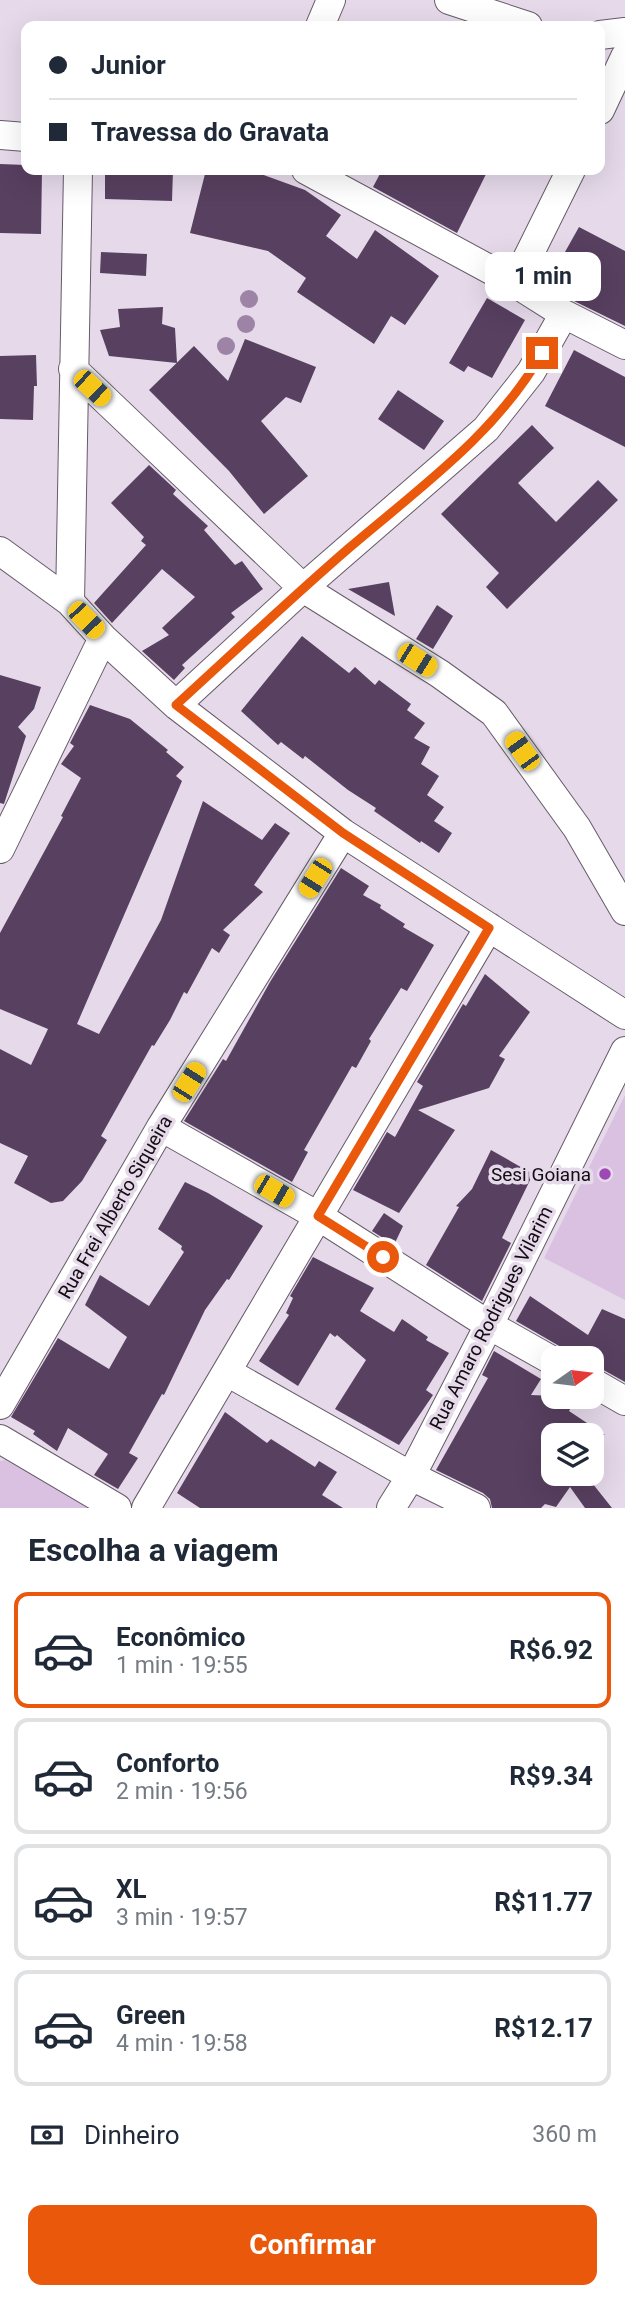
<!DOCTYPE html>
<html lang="pt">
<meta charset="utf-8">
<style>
:root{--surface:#fff;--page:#f6f6f7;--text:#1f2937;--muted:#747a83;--line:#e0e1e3;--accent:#ea580c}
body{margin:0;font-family:Roboto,sans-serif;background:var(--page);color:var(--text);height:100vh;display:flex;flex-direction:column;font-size:26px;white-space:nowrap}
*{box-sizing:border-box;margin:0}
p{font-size:23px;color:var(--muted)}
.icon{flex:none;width:38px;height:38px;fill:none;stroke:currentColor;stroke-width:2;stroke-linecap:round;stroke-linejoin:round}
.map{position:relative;height:1508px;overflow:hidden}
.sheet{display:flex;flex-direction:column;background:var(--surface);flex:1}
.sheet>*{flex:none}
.guide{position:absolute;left:21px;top:21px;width:584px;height:154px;border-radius:14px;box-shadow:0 7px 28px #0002;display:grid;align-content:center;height:154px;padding:0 28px;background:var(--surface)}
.needle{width:46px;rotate:76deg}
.controls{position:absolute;left:541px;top:1346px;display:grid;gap:14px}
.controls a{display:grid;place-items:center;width:63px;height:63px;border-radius:14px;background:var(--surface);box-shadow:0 7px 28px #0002;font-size:35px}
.end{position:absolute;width:32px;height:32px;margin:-16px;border:9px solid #ea580c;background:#fff;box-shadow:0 0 0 4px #fff}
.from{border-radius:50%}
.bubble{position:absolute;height:49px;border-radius:14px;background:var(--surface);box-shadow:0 7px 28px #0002;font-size:23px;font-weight:700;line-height:49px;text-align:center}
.car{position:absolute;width:21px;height:42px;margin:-21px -10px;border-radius:9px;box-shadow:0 0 5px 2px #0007;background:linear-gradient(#f5c518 24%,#345 0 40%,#f5c518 0 76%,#345 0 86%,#f5c518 0)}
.guide b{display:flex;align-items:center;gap:24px;height:66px;font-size:26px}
.guide b+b{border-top:2px solid var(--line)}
.guide i{width:18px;height:18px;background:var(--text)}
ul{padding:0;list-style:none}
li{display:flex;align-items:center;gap:21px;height:116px;margin:0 14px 10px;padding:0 14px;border:4px solid var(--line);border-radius:14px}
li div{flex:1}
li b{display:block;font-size:26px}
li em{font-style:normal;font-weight:700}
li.current{border-color:var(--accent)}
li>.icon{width:63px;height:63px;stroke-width:1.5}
h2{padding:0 28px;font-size:32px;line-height:84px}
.pay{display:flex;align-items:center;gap:18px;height:77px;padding:0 28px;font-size:26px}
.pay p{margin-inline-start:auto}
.primary-button{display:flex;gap:14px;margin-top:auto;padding:14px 28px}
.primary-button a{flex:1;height:80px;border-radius:14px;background:var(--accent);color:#fff;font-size:28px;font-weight:700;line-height:80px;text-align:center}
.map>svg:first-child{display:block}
.green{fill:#dac1e1}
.building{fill:#584060}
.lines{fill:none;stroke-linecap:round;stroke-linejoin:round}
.street-casing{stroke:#665b69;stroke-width:30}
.street{stroke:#fff;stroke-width:28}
.tree{fill:#9d83a5}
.route{stroke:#ea580c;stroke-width:9}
.poi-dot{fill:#9e48b6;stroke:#e6daea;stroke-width:2.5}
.labels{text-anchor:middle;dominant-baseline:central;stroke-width:7;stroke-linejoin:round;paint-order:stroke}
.poi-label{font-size:19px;fill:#110d12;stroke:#e6daea;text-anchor:end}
.street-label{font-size:19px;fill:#110d12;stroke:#e6daea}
</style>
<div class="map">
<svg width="625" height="1508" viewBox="0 0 625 1508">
<rect width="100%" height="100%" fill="#e6daea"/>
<!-- green -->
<path class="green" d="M 625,1095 L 625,1300 L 544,1258 Z
M 5,1460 L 91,1508 L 0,1508 L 0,1461 Z"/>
<!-- building -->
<path class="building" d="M 0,164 L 26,165 L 26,170 L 42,170 L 41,234 L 0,233 Z
M 105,170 L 173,170 L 172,201 L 105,199 Z
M 206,170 L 250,170 L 305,190 L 341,215 L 326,236 L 357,259 L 375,230 L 439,276 L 405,325 L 391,316 L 374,344 L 297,292 L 306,278 L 268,251 L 190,233 Z
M 382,170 L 488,170 L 457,233 L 373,187 Z
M 579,227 L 625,251 L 625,326 L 572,300 L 547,284 Z
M 101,252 L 147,254 L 146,276 L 100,273 Z
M 487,298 L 525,320 L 492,378 L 468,366 L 464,372 L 449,363 Z
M 163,307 L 162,324 L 175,328 L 177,363 L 109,356 L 100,330 L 120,327 L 118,309 Z
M 245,339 L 316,367 L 301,403 L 286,397 L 261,421 L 308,476 L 264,514 L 229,471 L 149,390 L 194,346 L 228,381 Z
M 574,350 L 625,377 L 625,447 L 545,406 Z
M 36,355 L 37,386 L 34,386 L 33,420 L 0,419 L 0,356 Z
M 398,390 L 444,421 L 424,450 L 378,419 Z
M 532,425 L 554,448 L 518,483 L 556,522 L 598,480 L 618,500 L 507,609 L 486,587 L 499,573 L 441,514 Z
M 149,465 L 176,490 L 173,494 L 208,526 L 204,530 L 235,565 L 242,561 L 263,589 L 231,613 L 235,617 L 182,665 L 185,668 L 174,680 L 142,651 L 169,635 L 162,628 L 195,597 L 162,569 L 112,623 L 94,603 L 146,545 L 141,541 L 144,537 L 111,503 Z
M 389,582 L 395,616 L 348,589 Z
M 437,605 L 453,616 L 433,649 L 416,639 Z
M 302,636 L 349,673 L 355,667 L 375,685 L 379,680 L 411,704 L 407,710 L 425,723 L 414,738 L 430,747 L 421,764 L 439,776 L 427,795 L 444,807 L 434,821 L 452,833 L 439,853 L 421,841 L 420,843 L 374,811 L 376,808 L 348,790 L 305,756 L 303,759 L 281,742 L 278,745 L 241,711 Z
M 0,675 L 41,687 L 34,709 L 18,727 L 26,736 L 4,804 L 0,803 Z
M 90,705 L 130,719 L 168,750 L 166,752 L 184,767 L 176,776 L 182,781 L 77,1024 L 99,1034 L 161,920 L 203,801 L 262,840 L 275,823 L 290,833 L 254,885 L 263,892 L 223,930 L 230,935 L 219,953 L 212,948 L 187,994 L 184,992 L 170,1020 L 154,1046 L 152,1045 L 101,1136 L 107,1140 L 82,1181 L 63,1201 L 51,1203 L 14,1183 L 28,1156 L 0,1143 L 0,1049 L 31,1065 L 48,1029 L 0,1009 L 0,933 L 63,817 L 61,816 L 81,778 L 61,764 L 74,746 L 70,743 Z
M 341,868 L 369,886 L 363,895 L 381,905 L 380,908 L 405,924 L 403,927 L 434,945 L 407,991 L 401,988 L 369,1039 L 371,1041 L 356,1068 L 352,1066 L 304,1150 L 308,1152 L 292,1182 L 184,1121 L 223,1059 L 226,1061 L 270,982 Z
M 485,974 L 530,1012 L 499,1056 L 505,1059 L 489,1088 L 418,1110 L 455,1130 L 399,1213 L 353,1190 L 387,1132 L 395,1137 L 423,1086 L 417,1082 L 463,1004 L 466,1006 Z
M 491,1150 L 533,1174 L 502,1238 L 511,1243 L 482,1301 L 426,1265 L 459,1207 L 456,1206 L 472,1189 Z
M 185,1182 L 208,1193 L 263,1226 L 229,1280 L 227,1279 L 205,1310 L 164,1395 L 162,1394 L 129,1453 L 138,1458 L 118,1489 L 94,1475 L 108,1454 L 68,1428 L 57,1451 L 33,1434 L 35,1431 L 11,1417 L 58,1338 L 109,1369 L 127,1337 L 85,1305 L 100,1275 L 149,1306 L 184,1252 L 181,1249 L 182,1246 L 158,1229 Z
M 384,1213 L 403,1226 L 394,1245 L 372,1231 Z
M 313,1257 L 374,1288 L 360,1311 L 394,1332 L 402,1319 L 428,1337 L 426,1340 L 449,1353 L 426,1390 L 433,1395 L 399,1445 L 335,1409 L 366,1360 L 337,1335 L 335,1337 L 330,1333 L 298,1386 L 259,1361 L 289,1315 L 286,1313 L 293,1298 L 290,1296 Z
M 530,1296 L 588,1335 L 602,1309 L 625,1319 L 625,1382 L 600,1368 L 592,1365 L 592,1358 L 574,1358 L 561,1347 L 516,1321 Z
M 494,1351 L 541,1379 L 531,1395 L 577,1397 L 569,1411 L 605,1435 L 553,1435 L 553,1474 L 585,1474 L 612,1508 L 585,1508 L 570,1487 L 556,1507 L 545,1504 L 541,1508 L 492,1508 L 490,1499 L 483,1493 L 436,1470 L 488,1378 L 482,1375 Z
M 225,1412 L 267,1443 L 271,1439 L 315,1467 L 319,1461 L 337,1472 L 322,1495 L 343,1508 L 200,1508 L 177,1493 Z"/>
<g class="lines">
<!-- street casing -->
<g class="street-casing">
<path id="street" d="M 449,0 L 528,26
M 320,26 L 331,0
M 600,35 L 625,32
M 600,110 L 625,57
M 0,135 L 26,137
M 306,170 L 515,283 L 564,314 L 625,345
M 515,283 L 571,170
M 73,369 L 303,588 L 440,674 L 494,713 L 577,828 L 625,911
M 0,551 L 70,602 L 103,638 L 176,705 L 343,833 L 625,1015
M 70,602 L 78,170
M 176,705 L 303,588 L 486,429 L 531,372 L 564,314
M 0,849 L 103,638
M 161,1127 L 318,1216 L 489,1325 L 553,1361
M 227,1372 L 411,1476 L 476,1508
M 592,1382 L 625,1401
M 0,1405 L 161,1127 L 343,833
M 0,1439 L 117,1508
M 146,1508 L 489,927
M 391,1508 L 411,1476 L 489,1325 L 625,1051"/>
</g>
<!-- street -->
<use href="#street" class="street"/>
</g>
<!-- trees -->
<g class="tree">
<circle cx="249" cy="299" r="9"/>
<circle cx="246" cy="324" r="9"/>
<circle cx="226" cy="346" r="9"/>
</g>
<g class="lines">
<!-- route -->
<path class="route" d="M 383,1257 L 318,1216 L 489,928 L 343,833 L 176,705 C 233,653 290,599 349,548 C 418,489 497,433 542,353"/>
</g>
<!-- markers -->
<circle class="poi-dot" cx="605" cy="1174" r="7"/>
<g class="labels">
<!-- poi labels -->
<g class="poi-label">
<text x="591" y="1174">Sesi Goiana</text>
</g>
<!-- street labels -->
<g class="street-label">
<text transform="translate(115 1207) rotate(-60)">Rua Frei Alberto Siqueira</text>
<text transform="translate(491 1318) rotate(-63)">Rua Amaro Rodrigues Vilarim</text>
</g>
</g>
</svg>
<div class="controls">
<a><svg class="needle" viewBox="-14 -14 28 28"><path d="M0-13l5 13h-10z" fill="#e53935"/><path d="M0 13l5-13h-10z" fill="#747a83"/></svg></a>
<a><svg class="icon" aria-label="layers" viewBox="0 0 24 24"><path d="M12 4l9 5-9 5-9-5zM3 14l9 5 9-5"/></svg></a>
</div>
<i class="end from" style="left:383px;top:1257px"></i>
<i class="end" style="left:542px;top:353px"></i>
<div class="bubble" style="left:485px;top:252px;width:116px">1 min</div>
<i class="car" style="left:92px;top:388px;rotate:133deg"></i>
<i class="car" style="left:86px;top:620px;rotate:136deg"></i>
<i class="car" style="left:417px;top:660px;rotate:122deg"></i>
<i class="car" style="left:522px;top:751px;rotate:324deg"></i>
<i class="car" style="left:315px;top:878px;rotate:212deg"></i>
<i class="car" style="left:189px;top:1082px;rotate:32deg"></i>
<i class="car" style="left:274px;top:1191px;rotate:120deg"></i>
<div class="guide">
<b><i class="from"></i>Junior</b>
<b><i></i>Travessa do Gravata</b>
</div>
</div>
<section class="sheet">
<h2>Escolha a viagem</h2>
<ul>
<li class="current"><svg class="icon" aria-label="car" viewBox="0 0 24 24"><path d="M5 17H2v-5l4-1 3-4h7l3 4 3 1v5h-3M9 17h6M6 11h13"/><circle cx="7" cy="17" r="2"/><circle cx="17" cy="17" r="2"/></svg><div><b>Econômico</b><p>1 min · 19:55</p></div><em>R$6.92</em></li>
<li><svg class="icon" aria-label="car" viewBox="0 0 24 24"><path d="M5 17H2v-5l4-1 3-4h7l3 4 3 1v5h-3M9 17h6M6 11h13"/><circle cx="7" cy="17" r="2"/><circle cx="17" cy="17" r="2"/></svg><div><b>Conforto</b><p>2 min · 19:56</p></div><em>R$9.34</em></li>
<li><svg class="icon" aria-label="car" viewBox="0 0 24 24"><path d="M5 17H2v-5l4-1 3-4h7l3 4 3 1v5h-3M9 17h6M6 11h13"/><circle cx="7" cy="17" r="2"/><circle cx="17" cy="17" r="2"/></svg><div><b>XL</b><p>3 min · 19:57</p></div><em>R$11.77</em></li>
<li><svg class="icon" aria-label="car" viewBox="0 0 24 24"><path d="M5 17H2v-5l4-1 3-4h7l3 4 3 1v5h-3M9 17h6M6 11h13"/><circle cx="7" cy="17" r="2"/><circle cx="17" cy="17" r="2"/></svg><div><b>Green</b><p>4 min · 19:58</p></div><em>R$12.17</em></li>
</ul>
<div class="pay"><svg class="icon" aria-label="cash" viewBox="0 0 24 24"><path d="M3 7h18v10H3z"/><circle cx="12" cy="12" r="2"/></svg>Dinheiro<p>360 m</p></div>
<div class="primary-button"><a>Confirmar</a></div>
</section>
